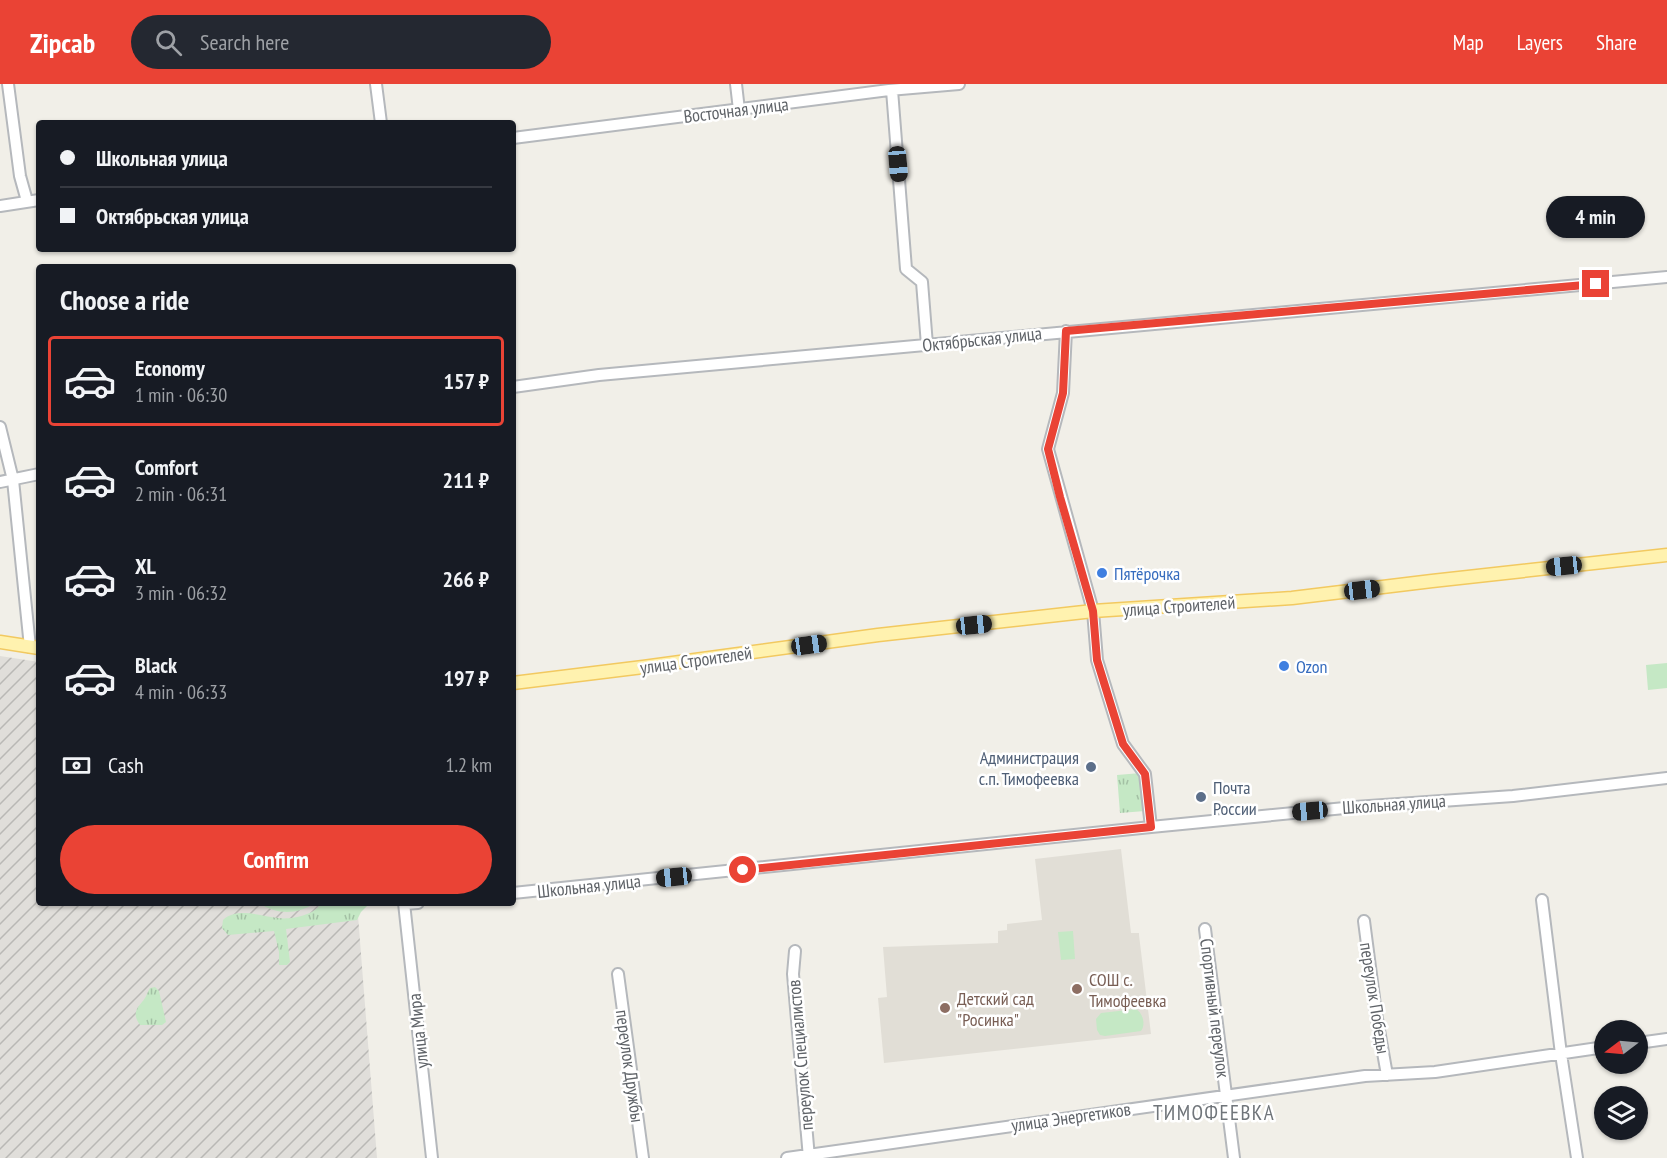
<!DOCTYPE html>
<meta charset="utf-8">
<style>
:root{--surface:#171b24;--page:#242831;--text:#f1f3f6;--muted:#9ea1a6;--line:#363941;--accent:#ea4335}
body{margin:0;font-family:"PT Sans Narrow",sans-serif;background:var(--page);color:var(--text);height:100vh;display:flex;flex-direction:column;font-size:22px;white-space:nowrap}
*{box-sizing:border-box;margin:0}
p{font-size:20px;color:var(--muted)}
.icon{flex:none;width:33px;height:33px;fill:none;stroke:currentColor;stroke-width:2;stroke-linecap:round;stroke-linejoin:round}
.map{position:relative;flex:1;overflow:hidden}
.side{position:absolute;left:36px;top:180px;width:480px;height:642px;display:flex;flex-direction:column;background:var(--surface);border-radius:6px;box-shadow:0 2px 4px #0004}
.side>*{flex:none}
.guide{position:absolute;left:36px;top:36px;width:480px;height:132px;border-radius:6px;box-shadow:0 2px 4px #0004;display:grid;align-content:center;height:132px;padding:0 24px;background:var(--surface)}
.needle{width:39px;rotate:254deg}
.buttons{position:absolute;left:1594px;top:936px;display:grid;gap:12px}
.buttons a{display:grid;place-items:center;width:54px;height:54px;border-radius:50%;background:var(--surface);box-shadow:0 2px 4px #0004;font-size:30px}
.end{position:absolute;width:27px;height:27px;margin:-14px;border:8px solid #ea4335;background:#fff;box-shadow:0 0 0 3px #fff}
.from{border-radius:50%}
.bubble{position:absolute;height:42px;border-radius:21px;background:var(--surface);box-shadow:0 2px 4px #0004;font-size:20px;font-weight:800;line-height:42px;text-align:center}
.car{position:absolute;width:18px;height:36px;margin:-18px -9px;border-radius:8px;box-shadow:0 0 4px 2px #0007;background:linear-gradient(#222 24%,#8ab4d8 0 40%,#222 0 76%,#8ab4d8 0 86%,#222 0)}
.guide b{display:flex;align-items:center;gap:21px;height:57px;font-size:22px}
.guide b+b{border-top:2px solid var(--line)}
.guide i{width:15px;height:15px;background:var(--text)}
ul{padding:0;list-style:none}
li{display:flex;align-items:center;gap:18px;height:90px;margin:0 12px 9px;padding:0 12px;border:3px solid transparent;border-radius:6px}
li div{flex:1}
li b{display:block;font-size:22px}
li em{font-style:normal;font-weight:800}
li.selected{border-color:var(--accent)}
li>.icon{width:54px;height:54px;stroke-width:1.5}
h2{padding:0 24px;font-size:27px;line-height:72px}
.pay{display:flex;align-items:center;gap:15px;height:66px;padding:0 24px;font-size:22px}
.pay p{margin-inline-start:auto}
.cta{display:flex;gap:12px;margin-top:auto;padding:12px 24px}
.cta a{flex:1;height:69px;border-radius:36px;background:var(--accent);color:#fff;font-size:24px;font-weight:800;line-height:69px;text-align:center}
header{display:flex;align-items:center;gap:36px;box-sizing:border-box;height:84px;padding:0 30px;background:var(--accent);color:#fff}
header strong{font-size:28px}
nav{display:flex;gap:33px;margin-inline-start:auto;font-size:21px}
.search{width:420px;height:54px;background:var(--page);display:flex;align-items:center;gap:15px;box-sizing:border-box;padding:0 21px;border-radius:33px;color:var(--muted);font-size:22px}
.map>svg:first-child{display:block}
.industrial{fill:url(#industrial-furrows)}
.education{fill:#e1ded6}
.grass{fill:url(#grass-tufts)}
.garden{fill:#c5e8c5}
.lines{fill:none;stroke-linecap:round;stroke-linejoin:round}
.minor-casing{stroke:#b5b8bc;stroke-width:14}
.major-casing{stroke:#f2c960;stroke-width:15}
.minor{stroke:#fff;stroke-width:10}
.major{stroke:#fff2af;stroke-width:12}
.route{stroke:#ea4335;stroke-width:8}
.shop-dot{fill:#3f7fe0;stroke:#fff;stroke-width:2}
.service-dot{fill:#5c6f8a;stroke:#fff;stroke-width:2}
.education-dot{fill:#8d6e63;stroke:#fff;stroke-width:2}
.labels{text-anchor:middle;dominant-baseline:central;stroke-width:5;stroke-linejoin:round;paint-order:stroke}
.street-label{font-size:18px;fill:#5f6368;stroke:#fff}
.shop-label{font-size:18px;fill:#366cbe;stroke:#fff;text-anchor:start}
.service-label{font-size:18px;fill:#4e5e75;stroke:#fff;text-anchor:end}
.education-label{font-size:18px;fill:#785e54;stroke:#fff;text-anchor:start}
.quarter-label{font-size:21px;letter-spacing:1.5px;fill:#70757a;stroke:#fff}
</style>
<header>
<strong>Zipcab</strong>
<div class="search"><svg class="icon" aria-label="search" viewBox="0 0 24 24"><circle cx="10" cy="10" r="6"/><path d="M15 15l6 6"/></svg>Search here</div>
<nav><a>Map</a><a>Layers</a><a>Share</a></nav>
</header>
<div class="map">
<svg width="1667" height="1074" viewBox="0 0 1667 1074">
<defs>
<pattern id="industrial-furrows" width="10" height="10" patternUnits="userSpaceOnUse" patternTransform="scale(1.5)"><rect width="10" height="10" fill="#e0deda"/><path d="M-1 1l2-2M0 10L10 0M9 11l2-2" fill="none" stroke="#b9b8b5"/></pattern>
<pattern id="grass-tufts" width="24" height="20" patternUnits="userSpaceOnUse" patternTransform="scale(1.5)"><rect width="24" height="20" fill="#c5e8c5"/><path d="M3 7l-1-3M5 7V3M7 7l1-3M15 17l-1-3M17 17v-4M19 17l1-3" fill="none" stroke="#a3c0a4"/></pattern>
</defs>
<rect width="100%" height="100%" fill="#f1efe8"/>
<!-- industrial -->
<path class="industrial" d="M 0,572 L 39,578 L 39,819 L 357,819 L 377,1074 L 0,1074 Z"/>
<!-- education -->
<path class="education" d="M 1121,765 L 1131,849 L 1139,849 L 1139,851 L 1151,950 L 884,979 L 878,914 L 887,913 L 883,863 L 998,859 L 998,847 L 1007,846 L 1007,840 L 1042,836 L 1035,775 Z"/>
<!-- grass -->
<path class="grass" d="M 1141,689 L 1145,727 L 1120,729 L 1117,691 Z
M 259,819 L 315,819 C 297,831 277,831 259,819 Z
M 321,819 L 370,819 L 361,828 L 357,836 L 286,845 L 290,878 L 287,881 L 279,881 L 279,868 L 274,847 L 228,851 L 222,844 L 223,836 C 237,823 261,832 278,834 C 290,836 316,831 321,819 Z
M 155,903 L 159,907 L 166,938 L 162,941 L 140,941 C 133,931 135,926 142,918 C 146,914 147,909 150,904 Z"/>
<!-- garden -->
<path class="garden" d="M 1667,579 L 1667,604 L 1648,606 L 1646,581 Z
M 1073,847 L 1075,875 L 1061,876 L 1058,848 Z
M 1136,925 C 1143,929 1146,941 1141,947 L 1105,952 L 1100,951 L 1097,946 L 1096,935 L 1101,929 Z"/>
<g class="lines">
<!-- minor casing -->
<g class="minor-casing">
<path id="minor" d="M 8,0 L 20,92 L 27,117
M 376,0 L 381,39
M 736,0 L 739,26
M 892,6 L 906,185 L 922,198 L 927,261
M 513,54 L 889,6 L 959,0
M 0,122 L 39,116
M 1066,247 L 1063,309 L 1048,365 L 1093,527 L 1097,576 L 1123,660 L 1145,690 L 1151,743
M 513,303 L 599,291 L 1667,193
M 0,343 L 13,396 L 30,563
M 0,398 L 39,390
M 513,809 L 1151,743 L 1355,723 L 1513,712 L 1667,694
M 1542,816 L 1561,970 L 1577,1074
M 404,819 L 432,1074
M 404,820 L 418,819
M 1364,837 L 1376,929 L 1387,991
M 1205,845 L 1234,1074
M 795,867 L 793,890 L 809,1074
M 618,890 L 643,1074
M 1638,959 L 1667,955
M 787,1074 L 1365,992 L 1435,988 L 1605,963"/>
</g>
<!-- major casing -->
<g class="major-casing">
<path id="major" d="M 0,558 L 39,564
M 513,599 L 643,583 L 878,551 L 1093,527 L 1292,514 L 1432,497 L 1667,471"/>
</g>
<!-- minor -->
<use href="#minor" class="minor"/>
<!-- major -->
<use href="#major" class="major"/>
</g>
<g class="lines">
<!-- route -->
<path class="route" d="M 743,786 L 1151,743 L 1145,690 L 1123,660 L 1097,576 L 1093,527 L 1060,413 L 1048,365 L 1063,309 L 1066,247 L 1596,200"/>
</g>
<!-- markers -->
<g class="shop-dot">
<circle cx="1102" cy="489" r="6"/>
<circle cx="1284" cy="582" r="6"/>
</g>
<g class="service-dot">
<circle cx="1091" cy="683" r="6"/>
<circle cx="1201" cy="713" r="6"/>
</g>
<g class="education-dot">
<circle cx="1077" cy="905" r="6"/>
<circle cx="945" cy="924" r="6"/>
</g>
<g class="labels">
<!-- street labels -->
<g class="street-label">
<text transform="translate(736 26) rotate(-7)">Восточная улица</text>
<text transform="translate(982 255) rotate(-6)">Октябрьская улица</text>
<text transform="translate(1179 522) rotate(-4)">улица Строителей</text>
<text transform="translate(696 576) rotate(-8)">улица Строителей</text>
<text transform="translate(1394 720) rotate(-4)">Школьная улица</text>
<text transform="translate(589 802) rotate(-6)">Школьная улица</text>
<text transform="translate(1375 914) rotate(81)">переулок Победы</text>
<text transform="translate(1215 924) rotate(83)">Спортивный переулок</text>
<text transform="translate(418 947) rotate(-96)">улица Мира</text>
<text transform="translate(800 971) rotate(-95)">переулок Специалистов</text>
<text transform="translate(630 982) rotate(82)">переулок Дружбы</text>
<text transform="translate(1071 1033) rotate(-8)">улица Энергетиков</text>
</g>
<!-- shop labels -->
<g class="shop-label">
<text x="1114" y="489">Пятёрочка</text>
<text x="1296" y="582">Ozon</text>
</g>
<!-- service labels -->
<g class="service-label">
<text x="1079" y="673">Администрация<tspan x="1079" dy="21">с.п. Тимофеевка</tspan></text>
<text x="1213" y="703" text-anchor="start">Почта<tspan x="1213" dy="21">России</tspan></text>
</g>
<!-- education labels -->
<g class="education-label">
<text x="1089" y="895">СОШ с.<tspan x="1089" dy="21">Тимофеевка</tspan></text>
<text x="957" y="914">Детский сад<tspan x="957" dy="21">"Росинка"</tspan></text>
</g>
<!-- quarter labels -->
<g class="quarter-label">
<text x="1214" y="1028">ТИМОФЕЕВКА</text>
</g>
</g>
</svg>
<div class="buttons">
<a><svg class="needle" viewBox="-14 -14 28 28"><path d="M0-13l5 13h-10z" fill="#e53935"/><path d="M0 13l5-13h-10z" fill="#9ea1a6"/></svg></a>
<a><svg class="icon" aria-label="layers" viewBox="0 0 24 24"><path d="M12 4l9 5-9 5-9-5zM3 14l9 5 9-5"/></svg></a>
</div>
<i class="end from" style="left:743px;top:786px"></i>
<i class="end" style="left:1596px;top:200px"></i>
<div class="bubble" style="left:1546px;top:112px;width:99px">4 min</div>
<i class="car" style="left:898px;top:80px;rotate:175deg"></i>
<i class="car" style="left:1564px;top:482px;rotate:264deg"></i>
<i class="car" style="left:1362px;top:506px;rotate:83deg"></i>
<i class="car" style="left:974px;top:541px;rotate:84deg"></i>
<i class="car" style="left:809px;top:561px;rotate:82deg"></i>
<i class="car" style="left:1310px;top:727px;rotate:265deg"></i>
<i class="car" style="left:674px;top:793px;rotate:264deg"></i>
<div class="guide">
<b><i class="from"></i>Школьная улица</b>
<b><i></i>Октябрьская улица</b>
</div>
<section class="side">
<h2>Choose a ride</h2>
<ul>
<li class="selected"><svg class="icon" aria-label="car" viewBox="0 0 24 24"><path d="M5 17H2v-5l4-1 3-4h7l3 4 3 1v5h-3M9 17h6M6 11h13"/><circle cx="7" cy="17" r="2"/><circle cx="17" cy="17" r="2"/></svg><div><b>Economy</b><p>1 min · 06:30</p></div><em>157 ₽</em></li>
<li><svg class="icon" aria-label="car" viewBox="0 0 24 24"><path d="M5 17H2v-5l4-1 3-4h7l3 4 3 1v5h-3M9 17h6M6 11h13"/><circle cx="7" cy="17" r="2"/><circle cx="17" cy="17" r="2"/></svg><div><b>Comfort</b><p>2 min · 06:31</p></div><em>211 ₽</em></li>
<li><svg class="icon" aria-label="car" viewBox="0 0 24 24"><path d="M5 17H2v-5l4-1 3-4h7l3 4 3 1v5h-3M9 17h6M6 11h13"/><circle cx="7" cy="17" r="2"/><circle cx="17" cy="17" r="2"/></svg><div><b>XL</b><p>3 min · 06:32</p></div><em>266 ₽</em></li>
<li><svg class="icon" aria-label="car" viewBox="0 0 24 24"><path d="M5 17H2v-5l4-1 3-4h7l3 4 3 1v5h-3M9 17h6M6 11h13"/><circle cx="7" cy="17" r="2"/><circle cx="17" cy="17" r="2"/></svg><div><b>Black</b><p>4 min · 06:33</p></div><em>197 ₽</em></li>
</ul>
<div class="pay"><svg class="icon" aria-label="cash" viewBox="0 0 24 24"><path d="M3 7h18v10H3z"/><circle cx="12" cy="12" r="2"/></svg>Cash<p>1.2 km</p></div>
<div class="cta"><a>Confirm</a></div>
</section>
</div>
